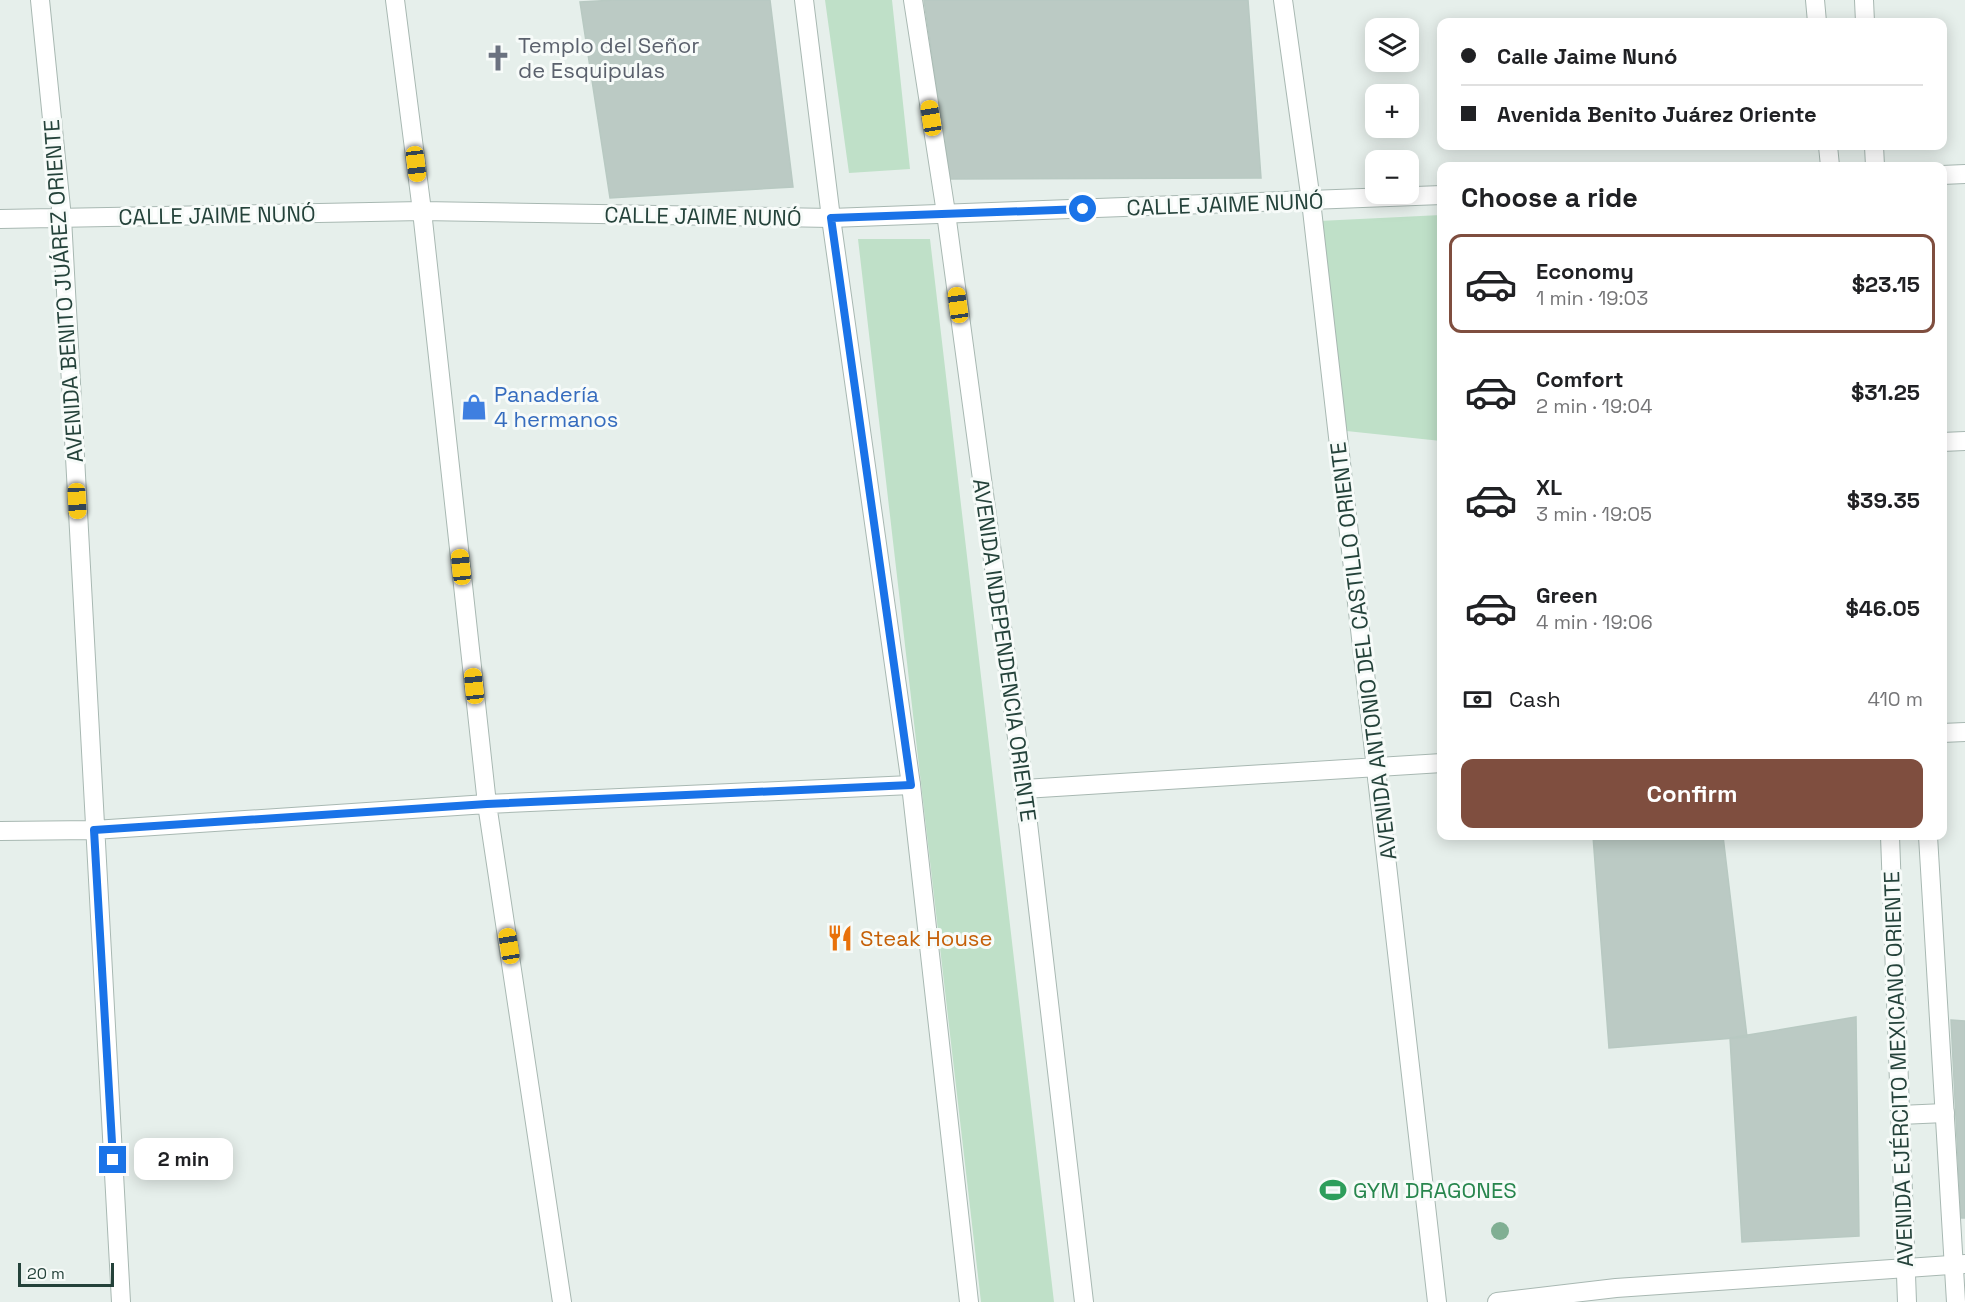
<!DOCTYPE html>
<meta charset="utf-8">
<style>
:root{--surface:#fff;--page:#f2f2f2;--text:#202124;--muted:#757577;--line:#e0e0e0;--accent:#7f4e3f}
body{margin:0;font-family:"Space Grotesk",sans-serif;background:var(--page);color:var(--text);height:100vh;display:flex;flex-direction:column;font-size:22px;white-space:nowrap}
*{box-sizing:border-box;margin:0}
p{font-size:20px;color:var(--muted)}
.icon{flex:none;width:33px;height:33px;fill:none;stroke:currentColor;stroke-width:2;stroke-linecap:round;stroke-linejoin:round}
.map{position:relative;flex:1;overflow:hidden}
.details{position:absolute;left:1437px;top:162px;width:510px;height:678px;display:flex;flex-direction:column;background:var(--surface);border-radius:12px;box-shadow:0 3px 15px #0003}
.details>*{flex:none}
.hud{position:absolute;left:1437px;top:18px;width:510px;height:132px;border-radius:12px;box-shadow:0 3px 15px #0003;display:grid;align-content:center;height:132px;padding:0 24px;background:var(--surface)}
.controls{position:absolute;left:1365px;top:18px;display:grid;gap:12px}
.controls a{display:grid;place-items:center;width:54px;height:54px;border-radius:12px;background:var(--surface);box-shadow:0 3px 15px #0003;font-size:30px}
.scale{position:absolute;left:18px;bottom:15px;width:96px;box-sizing:border-box;padding-left:6px;border:3px solid #24423a;border-top:0;font-size:16px;line-height:21px;white-space:nowrap;color:#24423a;-webkit-text-stroke:4px #f7fbf9;paint-order:stroke}
.end{position:absolute;width:27px;height:27px;margin:-14px;border:8px solid #1a73e8;background:#fff;box-shadow:0 0 0 3px #fff}
.from{border-radius:50%}
.bubble{position:absolute;height:42px;border-radius:12px;background:var(--surface);box-shadow:0 3px 15px #0003;font-size:20px;font-weight:800;line-height:42px;text-align:center}
.car{position:absolute;width:18px;height:36px;margin:-18px -9px;border-radius:8px;box-shadow:0 0 4px 2px #0007;background:linear-gradient(#f5c518 24%,#345 0 40%,#f5c518 0 76%,#345 0 86%,#f5c518 0)}
.hud b{display:flex;align-items:center;gap:21px;height:57px;font-size:22px}
.hud b+b{border-top:2px solid var(--line)}
.hud i{width:15px;height:15px;background:var(--text)}
ul{padding:0;list-style:none}
li{display:flex;align-items:center;gap:18px;height:99px;margin:0 12px 9px;padding:0 12px;border:3px solid transparent;border-radius:12px}
li div{flex:1}
li b{display:block;font-size:22px}
li em{font-style:normal;font-weight:800}
li.current{border-color:var(--accent)}
li>.icon{width:54px;height:54px;stroke-width:1.5}
h2{padding:0 24px;font-size:27px;line-height:72px}
.pay{display:flex;align-items:center;gap:15px;height:66px;padding:0 24px;font-size:22px}
.pay p{margin-inline-start:auto}
.button{display:flex;gap:12px;margin-top:auto;padding:12px 24px}
.button a{flex:1;height:69px;border-radius:12px;background:var(--accent);color:#fff;font-size:24px;font-weight:800;line-height:69px;text-align:center}
.map>svg:first-child{display:block}
.green{fill:#bfe0c8}
.building{fill:#bbcac4;stroke:#b8c9c2;stroke-width:1.5}
.lines{fill:none;stroke-linecap:round;stroke-linejoin:round}
.minor-casing{stroke:#a8b8b2;stroke-width:20}
.tertiary-casing{stroke:#a8b8b2;stroke-width:20}
.minor{stroke:#fff;stroke-width:18}
.tertiary{stroke:#fff;stroke-width:18}
.tree{fill:#80af93}
.route{stroke:#1a73e8;stroke-width:8}
.labels{text-anchor:middle;dominant-baseline:central;stroke-width:6;stroke-linejoin:round;paint-order:stroke}
.worship-label{font-size:22px;fill:#5b616d;stroke:#f7fbf9;text-anchor:start}
.street-label{font-size:22px;fill:#24423a;stroke:#f7fbf9}
.shop-label{font-size:22px;fill:#366cbe;stroke:#f7fbf9;text-anchor:start}
.food-label{font-size:22px;fill:#c56008;stroke:#f7fbf9;text-anchor:start}
.leisure-label{font-size:22px;fill:#27864d;stroke:#f7fbf9;text-anchor:start}
</style>
<div class="map">
<svg width="1965" height="1302" viewBox="0 0 1965 1302">
<rect width="100%" height="100%" fill="#e6efeb"/>
<!-- green -->
<path class="green" d="M 825,0 L 892,0 L 910,169 L 849,173 Z
M 1441,215 L 1441,441 L 1337,430 L 1319,221 Z
M 858,239 L 930,239 L 1054,1302 L 981,1302 Z"/>
<!-- building -->
<path class="building" d="M 615,0 L 770,0 L 793,187 L 610,198 L 580,2 Z
M 924,0 L 1248,0 L 1261,178 L 950,179 Z
M 1593,836 L 1723,836 L 1747,1037 L 1609,1048 Z
M 1856,1017 L 1859,1236 L 1742,1242 L 1730,1038 Z
M 1951,1020 L 1965,1021 L 1965,1218 L 1961,1218 Z"/>
<g class="lines">
<!-- minor casing -->
<g class="minor-casing">
<path id="minor" d="M 40,0 L 62,218 L 121,1302
M 395,0 L 422,211 L 487,804 L 562,1302
M 1283,0 L 1311,201 L 1437,1302
M 1942,175 L 1965,174
M 0,219 L 422,211 L 831,218 L 1442,195
M 1942,442 L 1965,441
M 1942,733 L 1965,732
M 1024,789 L 1442,763
M 0,831 L 94,830 L 487,804 L 911,785
M 1900,1115 L 1945,1113
M 1497,1302 L 1616,1288 L 1965,1264"/>
</g>
<!-- tertiary casing -->
<g class="tertiary-casing">
<path id="tertiary" d="M 804,0 L 831,218 L 911,785 L 969,1302
M 913,0 L 946,213 L 1024,789 L 1084,1302
M 1815,0 L 1817,22
M 1864,0 L 1865,22
M 1828,146 L 1830,166
M 1874,146 L 1875,166
M 1890,836 L 1907,1302
M 1928,836 L 1956,1302"/>
</g>
<!-- minor -->
<use href="#minor" class="minor"/>
<!-- tertiary -->
<use href="#tertiary" class="tertiary"/>
</g>
<!-- trees -->
<circle class="tree" cx="1500" cy="1231" r="9"/>
<g class="lines">
<!-- route -->
<path class="route" d="M 113,1160 L 94,830 L 487,804 L 911,785 L 831,218 L 1083,209"/>
</g>
<!-- icons -->
<defs>
<g id="church-bare" transform="scale(2.07)"><path d="M-1.2-6h2.4v3.5h3.3v2.4h-3.3V6h-2.4V-.1h-3.3v-2.4h3.3Z" fill="#6b7280" stroke="#f7fbf9" stroke-width="2.5" paint-order="stroke"/></g>
<g id="shop-bare" transform="scale(2.07)"><path d="M-5-2.5h2.3a2.7 3.5 0 0 1 5.4 0H5L5.5 6h-11ZM-1.5-2.5h3a1.5 2.3 0 0 0-3 0Z" fill="#3f7fe0" stroke="#f7fbf9" stroke-width="2.5" paint-order="stroke"/></g>
<g id="restaurant-bare" transform="scale(2.07)"><path d="M-5-6h1v4h1v-4h1v4h1v-4h1v5L-1.5 .5V6h-2V.5L-5-1ZM5-6V6H3V1.5H1.5Q1.5-4 5-6Z" fill="#e8710a" stroke="#f7fbf9" stroke-width="2.5" paint-order="stroke"/></g>
<g id="stadium-bare" transform="scale(2.07)"><path d="M0-5a6.5 5 0 1 0 0 10a6.5 5 0 1 0 0-10ZM-3.5-1.8h7v3.6h-7Z" fill="#2e9e5b" stroke="#f7fbf9" stroke-width="2.5" paint-order="stroke"/></g>
</defs>
<g fill-rule="evenodd">
<use href="#church-bare" x="498" y="58"/>
<use href="#shop-bare" x="474" y="407"/>
<use href="#restaurant-bare" x="840" y="938"/>
<use href="#stadium-bare" x="1333" y="1190"/>
</g>
<g class="labels">
<!-- worship labels -->
<g class="worship-label">
<text x="518" y="45">Templo del Señor<tspan x="518" dy="25">de Esquipulas</tspan></text>
</g>
<!-- street labels -->
<g class="street-label">
<text transform="translate(1225 204) rotate(-2)">CALLE JAIME NUNÓ</text>
<text transform="translate(217 215) rotate(-1)">CALLE JAIME NUNÓ</text>
<text transform="translate(703 216) rotate(1)">CALLE JAIME NUNÓ</text>
<text transform="translate(63 291) rotate(-94)">AVENIDA BENITO JUÁREZ ORIENTE</text>
<text transform="translate(1005 650) rotate(82)">AVENIDA INDEPENDENCIA ORIENTE</text>
<text transform="translate(1363 651) rotate(-97)">AVENIDA ANTONIO DEL CASTILLO ORIENTE</text>
<text transform="translate(1898 1069) rotate(-92)">AVENIDA EJÉRCITO MEXICANO ORIENTE</text>
</g>
<!-- shop labels -->
<g class="shop-label">
<text x="494" y="394">Panadería<tspan x="494" dy="25">4 hermanos</tspan></text>
</g>
<!-- food labels -->
<g class="food-label">
<text x="860" y="938">Steak House</text>
</g>
<!-- leisure labels -->
<g class="leisure-label">
<text x="1353" y="1190">GYM DRAGONES</text>
</g>
</g>
</svg>
<div class="controls">
<a><svg class="icon" aria-label="layers" viewBox="0 0 24 24"><path d="M12 4l9 5-9 5-9-5zM3 14l9 5 9-5"/></svg></a>
<a>+</a>
<a>−</a>
</div>
<div class="scale">20 m</div>
<i class="end from" style="left:1083px;top:209px"></i>
<i class="end" style="left:113px;top:1160px"></i>
<div class="bubble" style="left:134px;top:1138px;width:99px">2 min</div>
<i class="car" style="left:931px;top:118px;rotate:351deg"></i>
<i class="car" style="left:416px;top:164px;rotate:173deg"></i>
<i class="car" style="left:958px;top:305px;rotate:352deg"></i>
<i class="car" style="left:77px;top:501px;rotate:177deg"></i>
<i class="car" style="left:461px;top:567px;rotate:354deg"></i>
<i class="car" style="left:474px;top:686px;rotate:354deg"></i>
<i class="car" style="left:509px;top:946px;rotate:351deg"></i>
<div class="hud">
<b><i class="from"></i>Calle Jaime Nunó</b>
<b><i></i>Avenida Benito Juárez Oriente</b>
</div>
<section class="details">
<h2>Choose a ride</h2>
<ul>
<li class="current"><svg class="icon" aria-label="car" viewBox="0 0 24 24"><path d="M5 17H2v-5l4-1 3-4h7l3 4 3 1v5h-3M9 17h6M6 11h13"/><circle cx="7" cy="17" r="2"/><circle cx="17" cy="17" r="2"/></svg><div><b>Economy</b><p>1 min · 19:03</p></div><em>$23.15</em></li>
<li><svg class="icon" aria-label="car" viewBox="0 0 24 24"><path d="M5 17H2v-5l4-1 3-4h7l3 4 3 1v5h-3M9 17h6M6 11h13"/><circle cx="7" cy="17" r="2"/><circle cx="17" cy="17" r="2"/></svg><div><b>Comfort</b><p>2 min · 19:04</p></div><em>$31.25</em></li>
<li><svg class="icon" aria-label="car" viewBox="0 0 24 24"><path d="M5 17H2v-5l4-1 3-4h7l3 4 3 1v5h-3M9 17h6M6 11h13"/><circle cx="7" cy="17" r="2"/><circle cx="17" cy="17" r="2"/></svg><div><b>XL</b><p>3 min · 19:05</p></div><em>$39.35</em></li>
<li><svg class="icon" aria-label="car" viewBox="0 0 24 24"><path d="M5 17H2v-5l4-1 3-4h7l3 4 3 1v5h-3M9 17h6M6 11h13"/><circle cx="7" cy="17" r="2"/><circle cx="17" cy="17" r="2"/></svg><div><b>Green</b><p>4 min · 19:06</p></div><em>$46.05</em></li>
</ul>
<div class="pay"><svg class="icon" aria-label="cash" viewBox="0 0 24 24"><path d="M3 7h18v10H3z"/><circle cx="12" cy="12" r="2"/></svg>Cash<p>410 m</p></div>
<div class="button"><a>Confirm</a></div>
</section>
</div>
